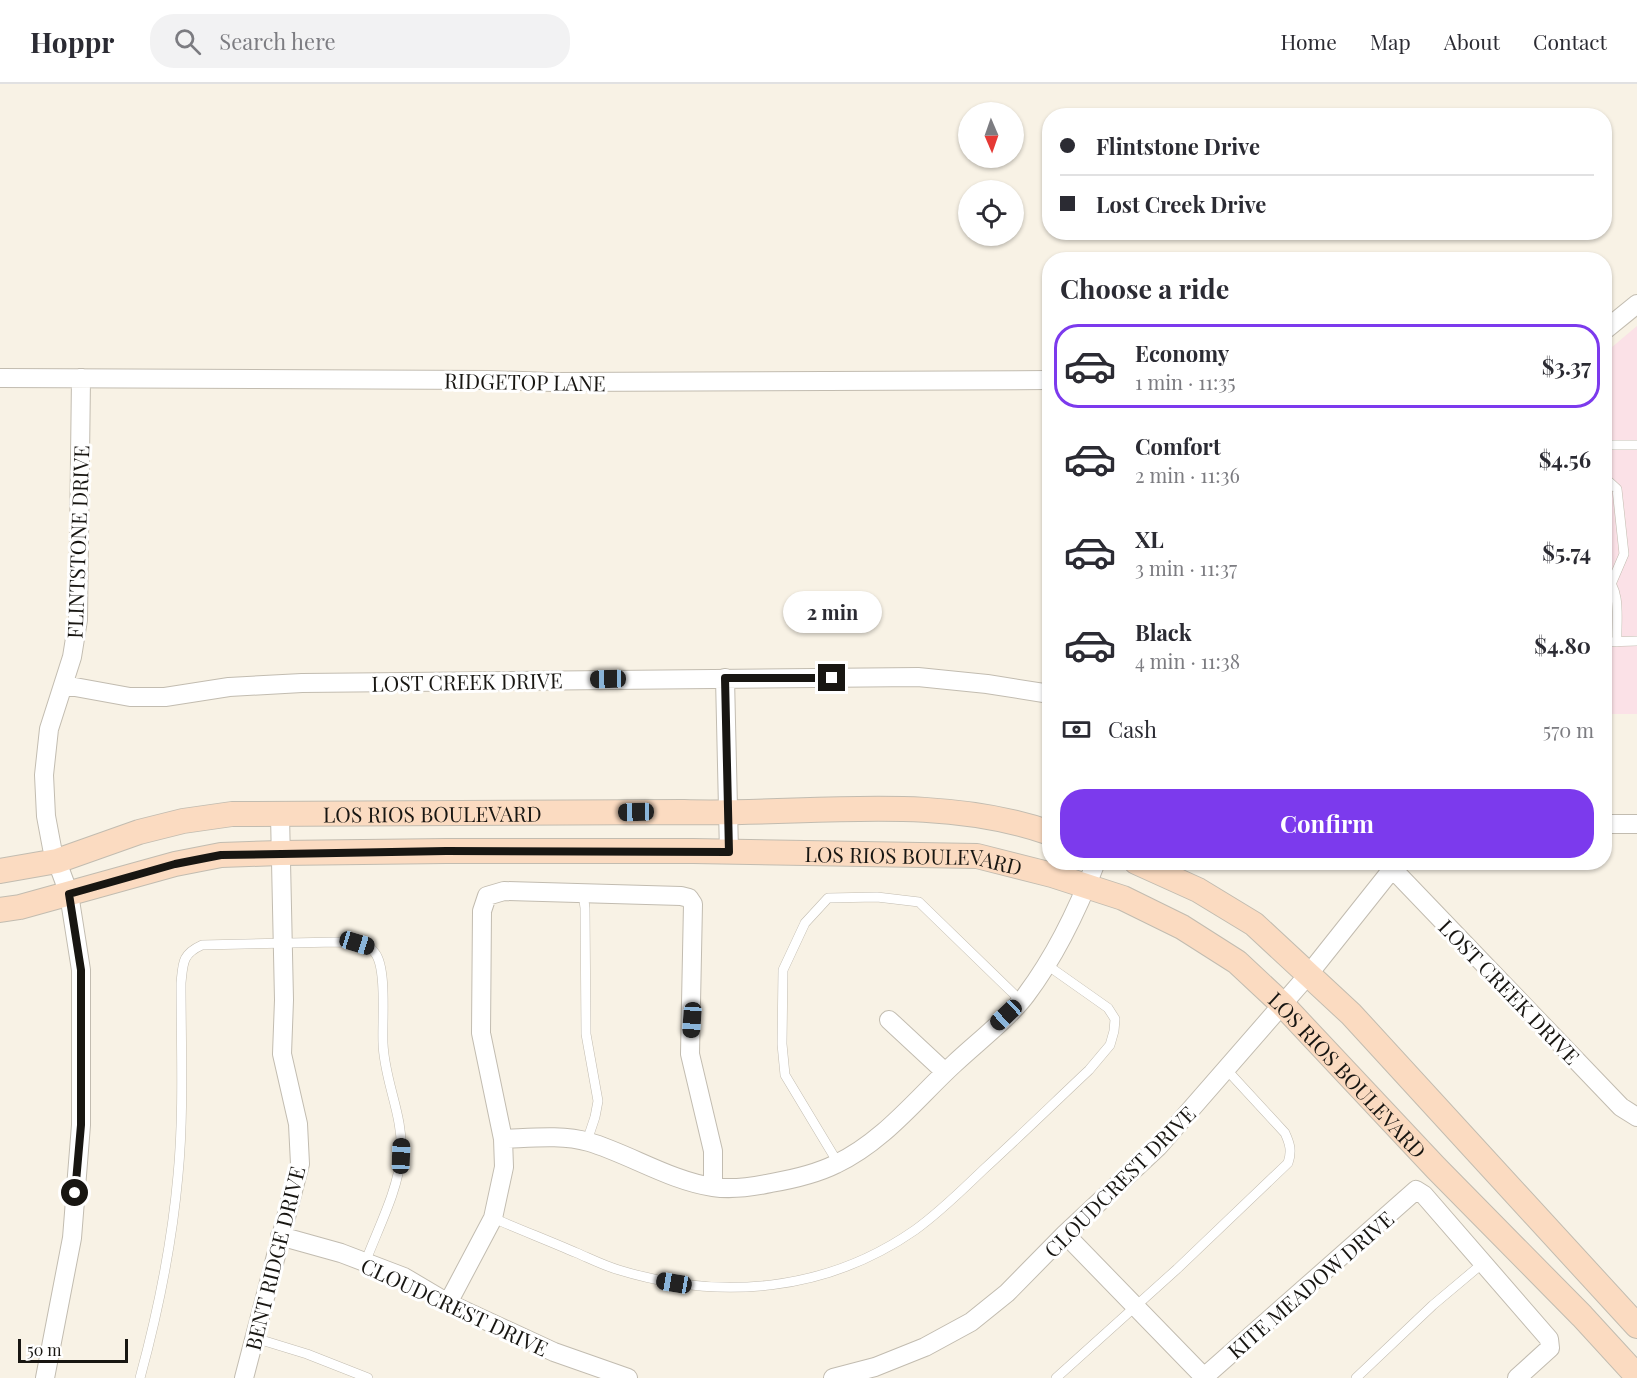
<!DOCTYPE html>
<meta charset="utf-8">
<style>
:root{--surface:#fff;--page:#f2f2f3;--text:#2b2b33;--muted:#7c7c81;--line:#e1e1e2;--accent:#7c3aed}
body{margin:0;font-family:"Playfair Display",serif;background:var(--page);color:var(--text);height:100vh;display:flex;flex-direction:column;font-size:22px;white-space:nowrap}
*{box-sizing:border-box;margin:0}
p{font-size:20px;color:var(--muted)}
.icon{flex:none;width:33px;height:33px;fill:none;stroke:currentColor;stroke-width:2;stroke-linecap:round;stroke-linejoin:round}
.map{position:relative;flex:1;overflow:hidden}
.drawer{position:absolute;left:1042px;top:168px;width:570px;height:618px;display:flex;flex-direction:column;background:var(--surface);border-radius:24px;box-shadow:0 2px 4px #0004}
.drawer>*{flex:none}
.banner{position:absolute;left:1042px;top:24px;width:570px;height:132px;border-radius:24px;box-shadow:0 2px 4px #0004;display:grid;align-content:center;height:132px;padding:0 18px;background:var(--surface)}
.needle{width:39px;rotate:178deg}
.fabs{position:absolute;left:958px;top:18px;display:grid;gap:12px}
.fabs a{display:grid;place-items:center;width:66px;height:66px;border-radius:50%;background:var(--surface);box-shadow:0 2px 4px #0004;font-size:30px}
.scale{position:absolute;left:18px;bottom:15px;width:110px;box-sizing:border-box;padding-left:6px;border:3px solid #181612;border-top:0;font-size:16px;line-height:21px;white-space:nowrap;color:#181612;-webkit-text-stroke:4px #fff;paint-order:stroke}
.end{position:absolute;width:27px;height:27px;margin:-14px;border:8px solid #181612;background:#fff;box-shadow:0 0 0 3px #fff}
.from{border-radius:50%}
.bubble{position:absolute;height:42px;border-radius:21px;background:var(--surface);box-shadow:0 2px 4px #0004;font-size:20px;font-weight:700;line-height:42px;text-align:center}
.car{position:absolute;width:18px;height:36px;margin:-18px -9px;border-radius:8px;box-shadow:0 0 4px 2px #0007;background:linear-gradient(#222 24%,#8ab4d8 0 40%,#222 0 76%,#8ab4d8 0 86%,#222 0)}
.banner b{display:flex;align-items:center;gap:21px;height:57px;font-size:22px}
.banner b+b{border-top:2px solid var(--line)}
.banner i{width:15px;height:15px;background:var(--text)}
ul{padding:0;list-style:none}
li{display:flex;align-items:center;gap:18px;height:84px;margin:0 12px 9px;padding:0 6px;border:3px solid transparent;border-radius:24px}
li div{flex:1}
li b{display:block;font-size:22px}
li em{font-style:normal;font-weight:700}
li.on{border-color:var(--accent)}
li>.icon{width:54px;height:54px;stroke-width:1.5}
h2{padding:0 18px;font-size:27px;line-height:72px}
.pay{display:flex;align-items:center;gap:15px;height:66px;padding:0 18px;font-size:22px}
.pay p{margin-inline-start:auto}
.cta{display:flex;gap:12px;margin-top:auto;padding:12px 18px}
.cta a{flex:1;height:69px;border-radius:24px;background:var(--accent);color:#fff;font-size:24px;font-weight:700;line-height:69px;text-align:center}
header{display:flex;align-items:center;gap:36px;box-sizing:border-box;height:84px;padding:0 30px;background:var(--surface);border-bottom:2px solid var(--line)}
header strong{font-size:28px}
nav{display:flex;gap:33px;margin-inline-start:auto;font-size:21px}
.search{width:420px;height:54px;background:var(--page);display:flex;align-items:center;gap:15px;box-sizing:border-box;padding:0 21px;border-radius:24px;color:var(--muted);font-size:22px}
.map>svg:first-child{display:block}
.education{fill:#fbe1e7}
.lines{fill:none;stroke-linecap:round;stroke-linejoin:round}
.lane-casing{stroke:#c2bcb0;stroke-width:10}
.street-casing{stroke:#c2bcb0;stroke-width:20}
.secondary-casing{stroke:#c2bcb0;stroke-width:26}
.lane{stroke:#fff;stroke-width:9}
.street{stroke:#fff;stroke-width:18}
.secondary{stroke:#fbdbc1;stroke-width:24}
.route{stroke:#181612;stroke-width:8}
.labels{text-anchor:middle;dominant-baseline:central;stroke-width:6;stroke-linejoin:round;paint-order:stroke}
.street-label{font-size:21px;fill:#181612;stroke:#fff}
</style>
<header>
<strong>Hoppr</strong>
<div class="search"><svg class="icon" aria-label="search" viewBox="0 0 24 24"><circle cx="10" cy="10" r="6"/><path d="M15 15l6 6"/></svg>Search here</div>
<nav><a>Home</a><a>Map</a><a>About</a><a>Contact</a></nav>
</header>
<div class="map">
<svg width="1637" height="1294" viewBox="0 0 1637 1294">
<rect width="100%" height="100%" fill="#f8f2e5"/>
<!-- education -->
<path class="education" d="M 1637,242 L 1637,630 L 1605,630 L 1605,269 Z"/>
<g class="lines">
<!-- lane casing -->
<g class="lane-casing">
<path id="lane" d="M 1605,361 L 1637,361
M 1605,394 L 1617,405 L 1624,470 L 1612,498
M 1605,492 C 1622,507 1616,537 1617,558
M 1605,558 L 1637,557
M 583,809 L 585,824 L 586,950 L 598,1017 L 595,1033 L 587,1057
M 838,1079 L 785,991 L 782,960 L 783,886 L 805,839 L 828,814 L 877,813 L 919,818 L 1021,917
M 493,1134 C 521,1146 549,1157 577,1169 C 591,1175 605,1182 619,1186 C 720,1217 826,1208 915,1146 C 940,1128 961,1107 983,1086 C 1019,1053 1054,1019 1089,986 L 1110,961 L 1114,947 L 1115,935 L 1108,924 L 1047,881
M 255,1254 L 307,1270 L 368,1294
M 140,1294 C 158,1228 172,1159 178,1091 C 184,1029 181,961 181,899 C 183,879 182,870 202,861 L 337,858 C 350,859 367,857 375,869 C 387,884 382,938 383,959 C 384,997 404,1032 401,1071 C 398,1107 378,1144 365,1179
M 1056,1294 L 1177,1185 L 1288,1079 C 1292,1067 1290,1060 1285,1049 L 1226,985
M 1356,1294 L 1433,1221 L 1483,1179"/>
</g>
<!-- street casing -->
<g class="street-casing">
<path id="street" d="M 1605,246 L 1637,220
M 0,294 L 490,296 L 552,298 L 1050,296
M 725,594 L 729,768
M 64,601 L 130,613 L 165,613 L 229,603 L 302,599 L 918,593 L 987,600 L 1050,610
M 1605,740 L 1637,740
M 1386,778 L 1621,1023 L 1637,1033
M 889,936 L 945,988
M 503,1055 C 530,1054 562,1050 589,1058 C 629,1070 671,1097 713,1103 C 732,1106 752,1103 771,1099 C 794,1095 816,1090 836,1080 C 883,1058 917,1014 954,980 C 975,960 1009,934 1026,911 C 1056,871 1078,825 1096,778
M 1065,1150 L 1204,1293
M 280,1152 L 341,1169 L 404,1193 L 448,1219 L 554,1268 L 628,1294
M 448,1219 L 493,1134 L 504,1083 L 503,1055 L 481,949 L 482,827 L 487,812 L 504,807 L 681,812 L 689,814 L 693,820 L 690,970 L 713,1067 L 713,1103
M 45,1294 L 72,1154 L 81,1041 L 81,886 L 69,810 L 52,764 L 46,732 L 44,691 L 49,645 L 72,573 L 78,536 L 81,294
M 244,1294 L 300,1080 L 298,1040 L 282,970 L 284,916 L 280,731
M 833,1294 L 875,1283 L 925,1263 L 971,1238 L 1007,1209 L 1065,1150 L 1158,1063 L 1308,891 L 1393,784 L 1401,778
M 1203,1294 L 1416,1106 L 1424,1111 L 1549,1255 L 1550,1264 L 1517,1294"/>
</g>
<!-- secondary casing -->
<g class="secondary-casing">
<g id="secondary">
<path d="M 1136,778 L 1198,806 L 1254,840 L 1351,930 L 1637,1242"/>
<path id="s1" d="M 0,787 L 57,777 L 139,748 L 183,737 L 232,730 L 684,728 C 805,732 933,708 1050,749"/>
<path id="s2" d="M 0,826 L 20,823 L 175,780 L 221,771 L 280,769 L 446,767 L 693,767 L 977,772 L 1052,791 L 1123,814 L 1182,843 L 1237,878 L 1282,920 L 1436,1084 L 1582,1232 L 1637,1292"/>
</g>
</g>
<!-- lane -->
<use href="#lane" class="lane"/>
<!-- street -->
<use href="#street" class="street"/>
<!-- secondary -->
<use href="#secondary" class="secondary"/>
</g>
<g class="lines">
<!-- route -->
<path class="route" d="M 75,1109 L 81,1041 L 81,886 L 69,810 L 175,780 L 221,771 L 446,767 L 729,768 L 725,594 L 832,594"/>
</g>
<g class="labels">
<!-- street labels -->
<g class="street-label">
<text transform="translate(525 297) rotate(1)">RIDGETOP LANE</text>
<text transform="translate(77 458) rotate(-88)">FLINTSTONE DRIVE</text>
<text transform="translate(467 597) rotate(-1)">LOST CREEK DRIVE</text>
<text stroke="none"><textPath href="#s1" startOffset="440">LOS RIOS BOULEVARD</textPath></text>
<text stroke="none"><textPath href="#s2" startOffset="921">LOS RIOS BOULEVARD</textPath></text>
<text transform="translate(1510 907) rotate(46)">LOST CREEK DRIVE</text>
<text stroke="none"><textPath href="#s2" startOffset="1425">LOS RIOS BOULEVARD</textPath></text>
<text transform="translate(1119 1097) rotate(-45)">CLOUDCREST DRIVE</text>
<text transform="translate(274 1174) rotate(-76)">BENT RIDGE DRIVE</text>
<text transform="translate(1310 1200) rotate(-41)">KITE MEADOW DRIVE</text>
<text transform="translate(455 1222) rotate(25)">CLOUDCREST DRIVE</text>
</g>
</g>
</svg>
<div class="fabs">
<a><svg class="needle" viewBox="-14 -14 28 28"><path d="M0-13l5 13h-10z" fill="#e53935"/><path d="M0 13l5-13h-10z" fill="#7c7c81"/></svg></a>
<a><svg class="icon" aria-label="locate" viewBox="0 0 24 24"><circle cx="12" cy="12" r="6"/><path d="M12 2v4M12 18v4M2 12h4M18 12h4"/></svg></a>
</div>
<div class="scale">50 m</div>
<i class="end from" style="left:75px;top:1109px"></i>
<i class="end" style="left:832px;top:594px"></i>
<div class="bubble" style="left:783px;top:507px;width:99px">2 min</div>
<i class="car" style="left:608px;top:595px;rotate:269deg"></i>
<i class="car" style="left:636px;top:728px;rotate:269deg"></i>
<i class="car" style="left:357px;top:859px;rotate:107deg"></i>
<i class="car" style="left:1006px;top:931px;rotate:227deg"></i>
<i class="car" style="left:692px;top:936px;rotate:184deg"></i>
<i class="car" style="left:401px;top:1072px;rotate:2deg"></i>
<i class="car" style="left:674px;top:1199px;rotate:280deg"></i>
<div class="banner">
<b><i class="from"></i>Flintstone Drive</b>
<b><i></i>Lost Creek Drive</b>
</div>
<section class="drawer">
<h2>Choose a ride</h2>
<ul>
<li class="on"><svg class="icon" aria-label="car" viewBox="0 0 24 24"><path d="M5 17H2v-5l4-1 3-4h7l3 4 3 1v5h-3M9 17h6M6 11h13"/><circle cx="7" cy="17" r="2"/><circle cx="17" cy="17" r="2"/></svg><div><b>Economy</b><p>1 min · 11:35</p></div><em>$3.37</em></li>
<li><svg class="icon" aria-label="car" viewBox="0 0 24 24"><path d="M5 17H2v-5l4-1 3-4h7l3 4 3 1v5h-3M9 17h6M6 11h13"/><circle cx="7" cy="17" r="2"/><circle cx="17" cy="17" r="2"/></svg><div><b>Comfort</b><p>2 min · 11:36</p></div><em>$4.56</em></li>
<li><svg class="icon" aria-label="car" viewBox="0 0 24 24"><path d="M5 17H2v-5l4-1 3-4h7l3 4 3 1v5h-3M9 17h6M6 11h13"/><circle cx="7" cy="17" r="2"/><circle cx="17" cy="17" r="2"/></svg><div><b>XL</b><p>3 min · 11:37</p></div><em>$5.74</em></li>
<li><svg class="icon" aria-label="car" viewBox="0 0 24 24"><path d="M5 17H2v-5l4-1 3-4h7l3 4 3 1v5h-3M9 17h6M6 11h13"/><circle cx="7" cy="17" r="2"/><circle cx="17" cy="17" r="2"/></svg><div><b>Black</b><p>4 min · 11:38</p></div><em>$4.80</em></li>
</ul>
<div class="pay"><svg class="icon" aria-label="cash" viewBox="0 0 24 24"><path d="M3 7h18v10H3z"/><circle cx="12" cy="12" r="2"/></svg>Cash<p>570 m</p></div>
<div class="cta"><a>Confirm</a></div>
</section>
</div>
